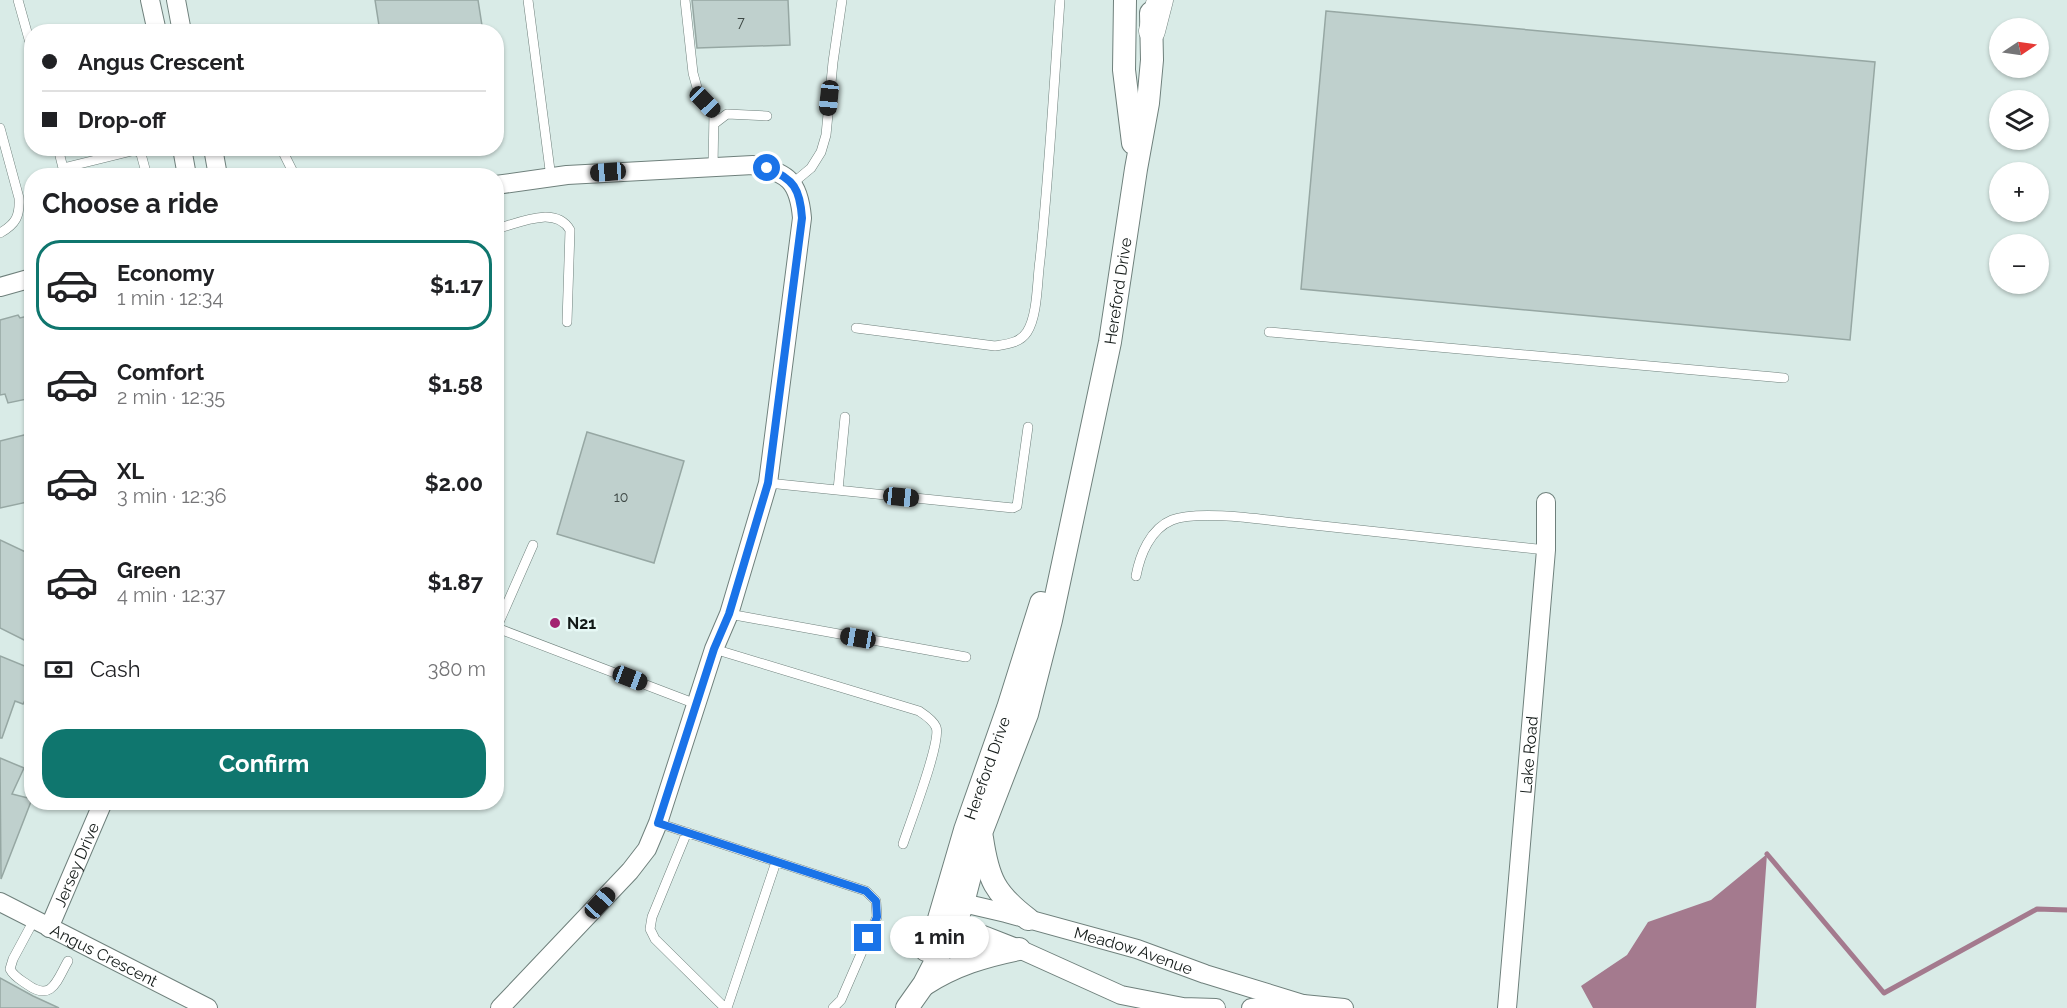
<!DOCTYPE html>
<meta charset="utf-8">
<style>
:root{--surface:#fff;--page:#f6f6f6;--text:#202124;--muted:#757577;--line:#e0e0e0;--accent:#0f766e}
body{margin:0;font-family:Raleway,sans-serif;background:var(--page);color:var(--text);height:100vh;display:flex;flex-direction:column;font-size:22px;white-space:nowrap}
*{box-sizing:border-box;margin:0}
p{font-size:20px;color:var(--muted)}
.icon{flex:none;width:33px;height:33px;fill:none;stroke:currentColor;stroke-width:2;stroke-linecap:round;stroke-linejoin:round}
.map{position:relative;flex:1;overflow:hidden}
.drawer{position:absolute;left:24px;top:168px;width:480px;height:642px;display:flex;flex-direction:column;background:var(--surface);border-radius:24px;box-shadow:0 2px 4px #0004}
.drawer>*{flex:none}
.guide{position:absolute;left:24px;top:24px;width:480px;height:132px;border-radius:24px;box-shadow:0 2px 4px #0004;display:grid;align-content:center;height:132px;padding:0 18px;background:var(--surface)}
.needle{width:39px;rotate:77deg}
.fabs{position:absolute;left:1989px;top:18px;display:grid;gap:12px}
.fabs a{display:grid;place-items:center;width:60px;height:60px;border-radius:50%;background:var(--surface);box-shadow:0 2px 4px #0004;font-size:30px}
.end{position:absolute;width:27px;height:27px;margin:-14px;border:8px solid #1a73e8;background:#fff;box-shadow:0 0 0 3px #fff}
.from{border-radius:50%}
.bubble{position:absolute;height:42px;border-radius:21px;background:var(--surface);box-shadow:0 2px 4px #0004;font-size:20px;font-weight:700;line-height:42px;text-align:center}
.car{position:absolute;width:18px;height:36px;margin:-18px -9px;border-radius:8px;box-shadow:0 0 4px 2px #0007;background:linear-gradient(#222 24%,#8ab4d8 0 40%,#222 0 76%,#8ab4d8 0 86%,#222 0)}
.guide b{display:flex;align-items:center;gap:21px;height:57px;font-size:22px}
.guide b+b{border-top:2px solid var(--line)}
.guide i{width:15px;height:15px;background:var(--text)}
ul{padding:0;list-style:none}
li{display:flex;align-items:center;gap:18px;height:90px;margin:0 12px 9px;padding:0 6px;border:3px solid transparent;border-radius:24px}
li div{flex:1}
li b{display:block;font-size:22px}
li em{font-style:normal;font-weight:700}
li.selected{border-color:var(--accent)}
li>.icon{width:54px;height:54px;stroke-width:1.5}
h2{padding:0 18px;font-size:27px;line-height:72px}
.pay{display:flex;align-items:center;gap:15px;height:66px;padding:0 18px;font-size:22px}
.pay p{margin-inline-start:auto}
.cta{display:flex;gap:12px;margin-top:auto;padding:12px 18px}
.cta a{flex:1;height:69px;border-radius:24px;background:var(--accent);color:#fff;font-size:24px;font-weight:700;line-height:69px;text-align:center}
.map>svg:first-child{display:block}
.water{fill:#a47a8e}
.lines{fill:none;stroke-linecap:round;stroke-linejoin:round}
.stream{stroke:#a47a8e;stroke-width:5}
.building{fill:#bfd0cd;stroke:#96a7a3;stroke-width:1.5}
.service-casing{stroke:#6f807c;stroke-width:10}
.minor-casing{stroke:#6f807c;stroke-width:20}
.tertiary-casing{stroke:#6f807c;stroke-width:24}
.secondary-casing{stroke:#6f807c;stroke-width:27}
.service{stroke:#fff;stroke-width:9}
.minor{stroke:#fff;stroke-width:18}
.tertiary{stroke:#fff;stroke-width:22}
.secondary{stroke:#fff;stroke-width:26}
.route{stroke:#1a73e8;stroke-width:8}
.poi-dot{fill:#a32271;stroke:#e6f8f5;stroke-width:2}
.labels{text-anchor:middle;dominant-baseline:central;stroke-width:5;stroke-linejoin:round;paint-order:stroke}
.number-label{font-size:14px;fill:#3d4744}
.street-label{font-size:16px;fill:#121917;stroke:#e6f8f5}
.poi-label{font-size:16px;font-weight:bold;fill:#121917;stroke:#e6f8f5;text-anchor:start}
</style>
<div class="map">
<svg width="2067" height="1008" viewBox="0 0 2067 1008">
<rect width="100%" height="100%" fill="#d9ebe7"/>
<!-- water -->
<path class="water" d="M 1767,854 L 1756,1008 L 1593,1008 L 1581,986 L 1627,955 L 1648,922 L 1711,900 Z"/>
<g class="lines">
<!-- stream -->
<path class="stream" d="M 1767,854 L 1884,993 L 2037,909 L 2067,910"/>
</g>
<!-- building -->
<path class="building" d="M 375,0 L 478,0 L 483,32 L 380,32 Z
M 692,0 L 788,0 L 790,45 L 697,48 Z
M 1326,11 L 1875,62 L 1850,340 L 1301,289 Z
M 18,315 L 20,318 L 32,315 L 32,398 L 8,403 L 5,394 L 0,395 L 0,320 Z
M 587,432 L 684,461 L 654,563 L 557,534 Z
M 32,433 L 32,501 L 0,508 L 0,441 Z
M 0,540 L 32,555 L 32,644 L 0,628 Z
M 0,656 L 32,669 L 32,687 L 23,704 L 15,701 L 2,738 L 0,738 Z
M 0,758 L 24,768 L 12,794 L 32,799 L 1,879 Z
M 0,978 L 33,996 L 59,1008 L 0,1008 Z"/>
<g class="lines">
<!-- service casing -->
<g class="service-casing">
<path id="service" d="M 18,0 L 32,50
M 528,0 L 551,178
M 685,0 L 693,73 L 698,91 L 714,111 L 713,167
M 714,124 L 727,114 L 767,116
M 0,128 L 19,198 C 20,216 16,224 0,233
M 58,148 L 65,176
M 281,148 L 295,176
M 63,168 L 136,150 L 141,154 L 147,176
M 793,183 L 811,168 L 821,152 L 826,135 L 833,62 L 842,0
M 496,229 C 519,223 555,205 570,230 L 567,322
M 856,328 L 995,346 C 1007,344 1020,343 1027,332 C 1038,315 1037,280 1040,260 C 1049,174 1054,87 1060,0
M 1269,332 L 1784,378
M 768,483 L 1013,508 L 1017,506 L 1028,427
M 838,490 L 845,417
M 1136,576 C 1140,555 1150,529 1172,520 C 1200,509 1272,521 1304,524 C 1385,533 1465,541 1546,550
M 729,614 L 966,657
M 497,628 L 696,704
M 496,629 L 533,545
M 714,649 L 919,711 C 925,715 933,720 936,727 C 942,741 909,825 903,844
M 658,823 L 866,891 L 876,901 L 877,917 L 841,1000 L 833,1008
M 687,832 L 652,917 L 650,929 L 655,939 L 725,1008
M 34,920 L 13,959 L 10,969 C 14,977 21,980 28,985 C 52,1002 57,980 68,961
M 727,1008 L 776,862"/>
</g>
<!-- minor casing -->
<g class="minor-casing">
<g id="minor">
<path d="M 150,0 L 157,32"/>
<path d="M 176,0 L 182,32"/>
<path d="M 182,148 L 187,176"/>
<path d="M 213,148 L 218,176"/>
<path d="M 496,185 L 567,175 L 753,165 C 788,172 799,182 802,218 L 768,483 L 729,614 L 714,649 L 658,823 L 647,849 L 630,871 L 500,1008"/>
<path d="M 0,287 L 32,278"/>
<path id="s1" d="M 0,902 L 208,1008"/>
<path id="s2" d="M 963,903 L 1006,913 L 1137,949 L 1205,974 L 1303,1004"/>
<path d="M 955,924 L 1019,949 L 1121,995 L 1183,1007 L 1216,1008"/>
<path id="s3" d="M 49,928 L 103,802"/>
<path d="M 1251,1008 L 1303,1004 L 1344,1008"/>
<path id="s4" d="M 1507,1008 L 1546,550 L 1546,502"/>
</g>
</g>
<!-- tertiary casing -->
<g class="tertiary-casing">
<g id="tertiary">
<path d="M 1125,0 L 1124,70 L 1133,143"/>
<path d="M 982,838 C 988,879 995,894 1028,919"/>
<path id="s5" d="M 926,950 L 936,929 L 965,830 L 1008,708 L 1041,603"/>
<path d="M 925,984 C 955,965 984,956 1019,949"/>
<path id="s6" d="M 907,1008 L 924,984 L 955,924 L 963,903 L 981,833 L 1027,714 L 1051,620 L 1110,342 L 1136,169 L 1148,103 L 1152,60 L 1151,13"/>
</g>
</g>
<!-- secondary casing -->
<g class="secondary-casing">
<path id="secondary" d="M 1152,31 L 1160,0"/>
</g>
<!-- service -->
<use href="#service" class="service"/>
<!-- minor -->
<use href="#minor" class="minor"/>
<!-- tertiary -->
<use href="#tertiary" class="tertiary"/>
<!-- secondary -->
<use href="#secondary" class="secondary"/>
</g>
<g class="lines">
<!-- route -->
<path class="route" d="M 767,168 C 794,179 800,189 802,218 L 768,483 L 729,614 L 714,649 L 658,823 L 866,891 L 876,901 L 877,917 L 868,938"/>
</g>
<!-- markers -->
<circle class="poi-dot" cx="555" cy="623" r="6"/>
<g class="labels">
<!-- number labels -->
<g class="number-label">
<text x="741" y="22">7</text>
<text x="621" y="497">10</text>
</g>
<!-- street labels -->
<g class="street-label">
<text stroke="none"><textPath href="#s6" startOffset="752">Hereford Drive</textPath></text>
<text stroke="none"><textPath href="#s4" startOffset="254">Lake Road</textPath></text>
<text stroke="none"><textPath href="#s5" startOffset="192">Hereford Drive</textPath></text>
<text stroke="none"><textPath href="#s3" startOffset="69">Jersey Drive</textPath></text>
<text stroke="none"><textPath href="#s2" startOffset="177">Meadow Avenue</textPath></text>
<text stroke="none"><textPath href="#s1" startOffset="117">Angus Crescent</textPath></text>
</g>
<!-- poi labels -->
<g class="poi-label">
<text x="567" y="623">N21</text>
</g>
</g>
</svg>
<div class="fabs">
<a><svg class="needle" viewBox="-14 -14 28 28"><path d="M0-13l5 13h-10z" fill="#e53935"/><path d="M0 13l5-13h-10z" fill="#757577"/></svg></a>
<a><svg class="icon" aria-label="layers" viewBox="0 0 24 24"><path d="M12 4l9 5-9 5-9-5zM3 14l9 5 9-5"/></svg></a>
<a>+</a>
<a>−</a>
</div>
<i class="end from" style="left:767px;top:168px"></i>
<i class="end" style="left:868px;top:938px"></i>
<div class="bubble" style="left:890px;top:916px;width:99px">1 min</div>
<i class="car" style="left:829px;top:98px;rotate:186deg"></i>
<i class="car" style="left:705px;top:102px;rotate:136deg"></i>
<i class="car" style="left:608px;top:172px;rotate:266deg"></i>
<i class="car" style="left:901px;top:497px;rotate:96deg"></i>
<i class="car" style="left:858px;top:638px;rotate:280deg"></i>
<i class="car" style="left:630px;top:678px;rotate:111deg"></i>
<i class="car" style="left:600px;top:903px;rotate:43deg"></i>
<div class="guide">
<b><i class="from"></i>Angus Crescent</b>
<b><i></i>Drop-off</b>
</div>
<section class="drawer">
<h2>Choose a ride</h2>
<ul>
<li class="selected"><svg class="icon" aria-label="car" viewBox="0 0 24 24"><path d="M5 17H2v-5l4-1 3-4h7l3 4 3 1v5h-3M9 17h6M6 11h13"/><circle cx="7" cy="17" r="2"/><circle cx="17" cy="17" r="2"/></svg><div><b>Economy</b><p>1 min · 12:34</p></div><em>$1.17</em></li>
<li><svg class="icon" aria-label="car" viewBox="0 0 24 24"><path d="M5 17H2v-5l4-1 3-4h7l3 4 3 1v5h-3M9 17h6M6 11h13"/><circle cx="7" cy="17" r="2"/><circle cx="17" cy="17" r="2"/></svg><div><b>Comfort</b><p>2 min · 12:35</p></div><em>$1.58</em></li>
<li><svg class="icon" aria-label="car" viewBox="0 0 24 24"><path d="M5 17H2v-5l4-1 3-4h7l3 4 3 1v5h-3M9 17h6M6 11h13"/><circle cx="7" cy="17" r="2"/><circle cx="17" cy="17" r="2"/></svg><div><b>XL</b><p>3 min · 12:36</p></div><em>$2.00</em></li>
<li><svg class="icon" aria-label="car" viewBox="0 0 24 24"><path d="M5 17H2v-5l4-1 3-4h7l3 4 3 1v5h-3M9 17h6M6 11h13"/><circle cx="7" cy="17" r="2"/><circle cx="17" cy="17" r="2"/></svg><div><b>Green</b><p>4 min · 12:37</p></div><em>$1.87</em></li>
</ul>
<div class="pay"><svg class="icon" aria-label="cash" viewBox="0 0 24 24"><path d="M3 7h18v10H3z"/><circle cx="12" cy="12" r="2"/></svg>Cash<p>380 m</p></div>
<div class="cta"><a>Confirm</a></div>
</section>
</div>
